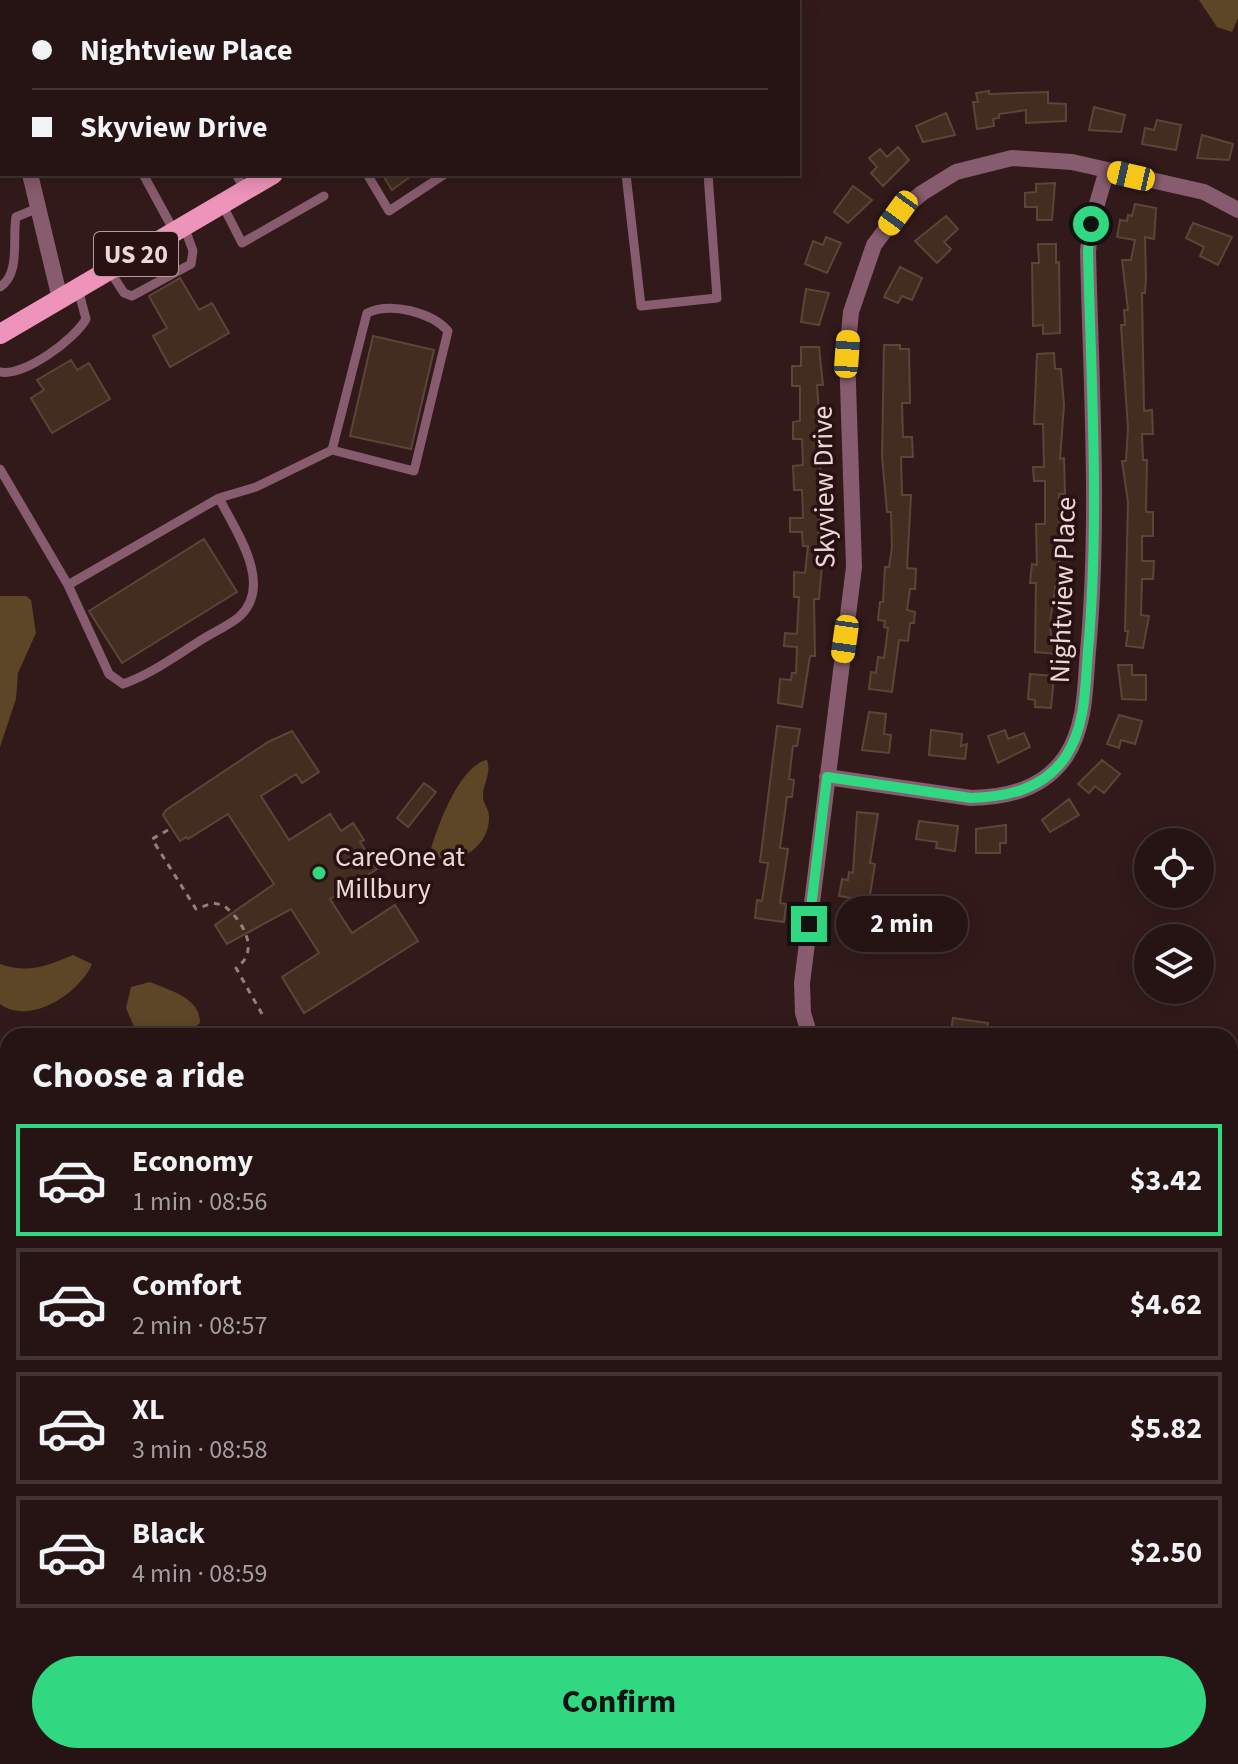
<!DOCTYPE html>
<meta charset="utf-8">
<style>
:root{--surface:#261414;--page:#2e1d1d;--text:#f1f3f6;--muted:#a49ea0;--line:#423334;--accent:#30d882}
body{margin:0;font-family:"Source Sans 3",sans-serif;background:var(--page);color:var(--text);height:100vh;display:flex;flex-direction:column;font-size:30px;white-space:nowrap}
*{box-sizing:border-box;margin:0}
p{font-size:26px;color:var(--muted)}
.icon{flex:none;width:44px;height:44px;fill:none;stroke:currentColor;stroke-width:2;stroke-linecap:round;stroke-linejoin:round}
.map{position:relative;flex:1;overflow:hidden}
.drawer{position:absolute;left:0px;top:1028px;width:1238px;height:736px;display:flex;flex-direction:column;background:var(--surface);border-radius:24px 24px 0 0;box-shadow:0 4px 20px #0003,0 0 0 2px var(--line)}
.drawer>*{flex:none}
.guide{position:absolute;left:0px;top:0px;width:800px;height:176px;box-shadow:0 4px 20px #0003,0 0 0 2px var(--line);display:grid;align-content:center;height:176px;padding:0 32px;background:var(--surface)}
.tools{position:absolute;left:1134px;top:828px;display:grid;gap:16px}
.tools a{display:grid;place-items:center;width:80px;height:80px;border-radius:50%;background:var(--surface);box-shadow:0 4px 20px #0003,0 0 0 2px var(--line);font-size:40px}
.end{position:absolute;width:36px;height:36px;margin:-18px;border:10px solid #30d882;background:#111;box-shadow:0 0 0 4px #111}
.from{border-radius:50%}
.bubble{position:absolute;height:56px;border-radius:28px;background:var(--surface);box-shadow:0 4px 20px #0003,0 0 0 2px var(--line);font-size:26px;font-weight:700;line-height:56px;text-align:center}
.car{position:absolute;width:24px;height:48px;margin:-24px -12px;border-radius:10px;box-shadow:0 0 6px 2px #0007;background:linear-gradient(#f5c518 24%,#345 0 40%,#f5c518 0 76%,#345 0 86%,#f5c518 0)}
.guide b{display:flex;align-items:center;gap:28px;height:76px;font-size:30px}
.guide b+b{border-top:2px solid var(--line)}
.guide i{width:20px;height:20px;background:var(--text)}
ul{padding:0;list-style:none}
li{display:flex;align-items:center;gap:24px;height:112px;margin:0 16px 12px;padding:0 16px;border:4px solid var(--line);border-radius:0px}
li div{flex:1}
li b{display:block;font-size:30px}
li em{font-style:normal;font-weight:700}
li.selected{border-color:var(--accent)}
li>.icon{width:72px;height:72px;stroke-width:1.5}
h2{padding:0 32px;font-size:36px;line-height:96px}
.primary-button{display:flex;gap:16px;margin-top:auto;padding:16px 32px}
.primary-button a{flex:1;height:92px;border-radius:48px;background:var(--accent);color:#111;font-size:32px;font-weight:700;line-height:92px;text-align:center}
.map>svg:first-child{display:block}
.green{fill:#5d4626}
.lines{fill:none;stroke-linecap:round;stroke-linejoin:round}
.stream{stroke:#6c466c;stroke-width:4}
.building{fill:#432c20;stroke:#5d4437;stroke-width:2}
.path{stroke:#947f7e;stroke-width:3;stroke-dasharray:6 6;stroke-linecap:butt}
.lane{stroke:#875c6e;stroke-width:9}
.street{stroke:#875c6e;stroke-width:16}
.primary{stroke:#ee94ba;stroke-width:20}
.highway{stroke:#fdbcd6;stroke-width:24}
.route{stroke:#30d882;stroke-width:10}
.poi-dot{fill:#30d882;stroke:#291111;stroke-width:3}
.labels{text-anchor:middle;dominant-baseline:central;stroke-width:7;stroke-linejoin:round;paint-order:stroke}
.shield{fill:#291111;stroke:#b19d9c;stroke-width:2}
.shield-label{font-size:26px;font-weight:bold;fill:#ebd9d8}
.street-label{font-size:28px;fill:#ebd9d8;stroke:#291111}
.poi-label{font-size:28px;fill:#ebd9d8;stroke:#291111;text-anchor:start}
</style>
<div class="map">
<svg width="1238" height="1764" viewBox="0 0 1238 1764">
<rect width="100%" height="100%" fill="#331a1a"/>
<!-- green -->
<path class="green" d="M 1199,0 L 1238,0 L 1238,18 L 1232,32 L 1217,27 Z
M 0,596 L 26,596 L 31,600 L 36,633 L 18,673 L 16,699 L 0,747 Z
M 487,760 C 492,775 482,784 483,798 C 484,804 489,810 489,816 C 490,842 467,860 443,862 L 431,849 C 438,825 460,765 487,760 Z
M 73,955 L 92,964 C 80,993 30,1026 0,1004 L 0,964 C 28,974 47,966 73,955 Z
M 150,982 C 170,991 200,997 200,1023 L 183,1036 L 138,1036 L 126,1008 L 131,987 Z
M 594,1756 L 740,1756 L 729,1764 L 593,1764 Z"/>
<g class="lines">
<!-- stream -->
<path class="stream" d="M 0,1564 L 8,1559"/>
</g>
<!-- building -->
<path class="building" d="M 989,91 L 989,94 L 1048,92 L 1048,103 L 1066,104 L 1066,121 L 1026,123 L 1026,110 L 999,114 L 999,118 L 993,119 L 994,126 L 977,129 L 973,102 L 978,102 L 976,93 Z
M 1094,107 L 1125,115 L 1121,132 L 1089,130 Z
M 946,113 L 955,135 L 923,142 L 916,126 Z
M 1157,120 L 1181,125 L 1176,150 L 1142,144 L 1145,128 L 1154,130 Z
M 1202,135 L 1233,144 L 1229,160 L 1197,158 Z
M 898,147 L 909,160 L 883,186 L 871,173 L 877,167 L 869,158 L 880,149 L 887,157 Z
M 392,174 L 414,174 L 392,190 L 385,179 Z
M 1055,183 L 1052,220 L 1037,220 L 1037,207 L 1025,207 L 1025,193 L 1036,192 L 1036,184 Z
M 853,186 L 872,200 L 848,223 L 834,212 Z
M 1135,204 L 1156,208 L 1154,239 L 1145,237 L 1146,277 L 1145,293 L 1142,293 L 1144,411 L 1152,410 L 1153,434 L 1142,434 L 1143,460 L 1147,460 L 1146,512 L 1153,512 L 1153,536 L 1142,536 L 1142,561 L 1154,561 L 1153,579 L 1142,579 L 1141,615 L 1149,616 L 1143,648 L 1126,646 L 1128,631 L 1125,631 L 1128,502 L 1122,461 L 1126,461 L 1128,428 L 1121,325 L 1125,325 L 1124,310 L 1128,310 L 1122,260 L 1131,260 L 1135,240 L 1117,237 L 1120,220 L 1127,221 L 1128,215 L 1132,216 Z
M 946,216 L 958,229 L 944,242 L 951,249 L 937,263 L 915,241 Z
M 1193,223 L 1232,237 L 1218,265 L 1200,256 L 1204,247 L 1186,238 Z
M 826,237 L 841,243 L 827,273 L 805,264 L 813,241 L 823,245 Z
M 1038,244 L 1056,244 L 1056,263 L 1059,262 L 1060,333 L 1043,334 L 1043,325 L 1033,326 L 1032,263 L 1039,263 Z
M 900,267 L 922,278 L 912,300 L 902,296 L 898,303 L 884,297 Z
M 180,278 L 199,310 L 212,303 L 229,333 L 170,367 L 153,336 L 167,328 L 149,296 Z
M 806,289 L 829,293 L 819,325 L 801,322 Z
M 373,336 L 434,350 L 411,449 L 350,436 Z
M 884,345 L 900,345 L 900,349 L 909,349 L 910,403 L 902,403 L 903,437 L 912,437 L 913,457 L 901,457 L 902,495 L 911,495 L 907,568 L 916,569 L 915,589 L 910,589 L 907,610 L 915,612 L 914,623 L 910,623 L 908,641 L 899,640 L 892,692 L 869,689 L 871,672 L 876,673 L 878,657 L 884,658 L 888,628 L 884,627 L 885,621 L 878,620 L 880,602 L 883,602 L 885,567 L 889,567 L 892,548 L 891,512 L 887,512 L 882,456 Z
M 801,347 L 819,347 L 823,385 L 817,385 L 821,439 L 818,566 L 822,566 L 819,599 L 814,599 L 815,656 L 810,656 L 802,707 L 778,703 L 780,679 L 791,680 L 792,673 L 796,673 L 797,647 L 784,646 L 785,633 L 797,634 L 799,597 L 794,597 L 794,572 L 805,573 L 808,546 L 803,546 L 802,532 L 790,532 L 790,518 L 803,518 L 802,490 L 794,490 L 793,466 L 803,465 L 802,439 L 793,439 L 793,422 L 800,421 L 800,386 L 792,386 L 792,366 L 801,366 Z
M 1054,353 L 1055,369 L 1061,369 L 1064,405 L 1060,459 L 1064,458 L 1065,494 L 1059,494 L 1061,552 L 1050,621 L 1051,636 L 1059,637 L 1058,654 L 1035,652 L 1036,583 L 1030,583 L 1032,564 L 1037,565 L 1036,524 L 1045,524 L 1045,481 L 1034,481 L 1033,467 L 1044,467 L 1043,424 L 1034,424 L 1037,354 Z
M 71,360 L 77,370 L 89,363 L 110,399 L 52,433 L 31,398 L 44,390 L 37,380 Z
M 204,539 L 237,592 L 122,663 L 89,611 Z
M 1118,665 L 1132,665 L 1132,675 L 1146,675 L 1146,700 L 1122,699 Z
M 1030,674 L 1054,676 L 1051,708 L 1035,707 L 1035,700 L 1028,699 Z
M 869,712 L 886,714 L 884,734 L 891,735 L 889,753 L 862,750 Z
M 1119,715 L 1142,721 L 1135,744 L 1121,740 L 1119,748 L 1107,744 Z
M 777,726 L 800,729 L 797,746 L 793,746 L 789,779 L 794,780 L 792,797 L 787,797 L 780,848 L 788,849 L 780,903 L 786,904 L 784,922 L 755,918 L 757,900 L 762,901 L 768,863 L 760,862 Z
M 931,730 L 962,734 L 961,746 L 967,744 L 965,759 L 929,755 Z
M 1005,730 L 1008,739 L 1024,733 L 1030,747 L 998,763 L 988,736 Z
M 292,731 L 319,772 L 302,783 L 296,774 L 261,796 L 289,840 L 330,814 L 341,831 L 353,823 L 364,840 L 360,842 L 377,869 L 330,899 L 352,933 L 395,905 L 418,941 L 304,1013 L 282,977 L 319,953 L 291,909 L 227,944 L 215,925 L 274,884 L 228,814 L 188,839 L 186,837 L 180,841 L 163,815 L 166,810 L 268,742 Z
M 1102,760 L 1120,774 L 1104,793 L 1095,786 L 1089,793 L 1078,784 Z
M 424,783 L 436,792 L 408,827 L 397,818 Z
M 1069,799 L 1079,815 L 1050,832 L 1042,820 Z
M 857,812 L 878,814 L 870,863 L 875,864 L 869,901 L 839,896 L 842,879 L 848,880 L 849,872 L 853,873 Z
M 919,821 L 958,826 L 955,851 L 936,848 L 937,842 L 916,839 Z
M 1006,825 L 1006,843 L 1000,843 L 1000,853 L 976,853 L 976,829 Z
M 953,1018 L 988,1023 L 986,1036 L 950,1036 Z"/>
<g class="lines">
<!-- path -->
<path class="path" d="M 168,830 L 152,839 L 196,909 L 213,903 L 223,905 C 243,920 261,951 236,968 L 262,1014"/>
<!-- lane -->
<path class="lane" d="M 225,0 L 226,2
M 320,0 L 321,2
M 445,0 L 447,2
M 689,0 L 689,2
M 45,2 L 49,0
M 417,2 L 420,0
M 580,2 L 583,0
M 0,23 L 2,23
M 0,162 L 2,161
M 143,174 L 174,231
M 236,174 L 245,190
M 367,174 L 389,211 L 445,174
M 626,174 L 641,306 L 717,298 L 708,174
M 222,204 L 242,243 L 324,196
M 109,270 L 124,293 L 132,296 L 191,264 L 193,251 L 184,226
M 0,287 C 21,273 12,239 16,217 L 38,208
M 0,372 C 24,377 75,339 86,319 L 78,289
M 0,469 L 68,585 L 219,498 L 256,487 L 332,450 L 367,313 C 391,302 431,312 448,331 L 414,471 L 332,450
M 68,585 L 109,674 L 123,684 C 151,674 174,657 198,642 C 211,633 229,626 240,616 C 274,584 235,530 219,498
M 0,1388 L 8,1389"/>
<!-- street -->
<path class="street" d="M 0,56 L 2,64
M 30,174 L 60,299
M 827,777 L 971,798 C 1008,797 1044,789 1066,756 C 1086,725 1085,687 1088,651 C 1100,518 1091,384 1088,251 L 1091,224 L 1107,170
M 810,1036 L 803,1013 L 802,983 L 854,567 L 847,354 L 851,312 L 874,245 L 898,213 L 922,193 L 956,172 L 1012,158 L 1072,162 L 1204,192 L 1238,210
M 0,1449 L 8,1446
M 1230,1559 L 1238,1567
M 83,1756 L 83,1764
M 431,1764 L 437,1756"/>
<!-- primary -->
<path class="primary" d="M 520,2 L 522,0
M 0,334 L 273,174"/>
<!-- highway -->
<path class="highway" d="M 1230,1697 L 1238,1695
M 1230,1739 L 1238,1738
M 935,1764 L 969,1756
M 1114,1764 L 1152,1756"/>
</g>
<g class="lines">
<!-- route -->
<path class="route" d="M 809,924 L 827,777 L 971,798 C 1008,797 1044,789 1066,756 C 1086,725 1085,687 1088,651 C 1100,518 1091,384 1088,251 L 1091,224"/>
</g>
<!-- markers -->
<circle class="poi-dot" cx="319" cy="873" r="8"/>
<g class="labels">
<!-- shield labels -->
<rect class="shield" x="94" y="232" width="84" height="44" rx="6"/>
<g class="shield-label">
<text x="136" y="254">US 20</text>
</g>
<!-- street labels -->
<g class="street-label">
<text transform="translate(824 487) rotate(-91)">Skyview Drive</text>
<text transform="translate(1063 590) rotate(-88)">Nightview Place</text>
</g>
<!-- poi labels -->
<g class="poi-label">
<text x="335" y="857">CareOne at<tspan x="335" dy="32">Millbury</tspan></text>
</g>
</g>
</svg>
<div class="tools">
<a><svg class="icon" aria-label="locate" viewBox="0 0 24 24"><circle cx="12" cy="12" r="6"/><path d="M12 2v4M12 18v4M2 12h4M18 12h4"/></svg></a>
<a><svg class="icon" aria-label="layers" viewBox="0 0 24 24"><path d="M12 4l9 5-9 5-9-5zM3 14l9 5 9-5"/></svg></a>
</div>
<i class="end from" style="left:1091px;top:224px"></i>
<i class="end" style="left:809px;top:924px"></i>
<div class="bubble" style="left:836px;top:896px;width:132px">2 min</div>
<i class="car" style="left:1131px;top:176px;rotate:283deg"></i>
<i class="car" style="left:898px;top:213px;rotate:216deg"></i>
<i class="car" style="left:847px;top:354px;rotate:4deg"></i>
<i class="car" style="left:845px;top:639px;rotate:188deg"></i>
<div class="guide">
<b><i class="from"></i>Nightview Place</b>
<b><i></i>Skyview Drive</b>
</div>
<section class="drawer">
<h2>Choose a ride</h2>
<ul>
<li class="selected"><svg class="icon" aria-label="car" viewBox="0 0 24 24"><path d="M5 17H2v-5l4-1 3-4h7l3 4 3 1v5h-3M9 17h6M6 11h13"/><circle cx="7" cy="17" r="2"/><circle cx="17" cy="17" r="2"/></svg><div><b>Economy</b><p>1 min · 08:56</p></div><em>$3.42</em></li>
<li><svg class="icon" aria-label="car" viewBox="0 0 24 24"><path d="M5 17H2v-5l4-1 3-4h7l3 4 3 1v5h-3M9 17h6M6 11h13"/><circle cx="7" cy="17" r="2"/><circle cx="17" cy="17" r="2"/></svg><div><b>Comfort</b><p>2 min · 08:57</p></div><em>$4.62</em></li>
<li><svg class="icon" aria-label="car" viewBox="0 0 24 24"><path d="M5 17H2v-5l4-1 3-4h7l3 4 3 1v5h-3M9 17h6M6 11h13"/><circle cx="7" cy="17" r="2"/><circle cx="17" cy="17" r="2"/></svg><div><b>XL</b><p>3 min · 08:58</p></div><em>$5.82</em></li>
<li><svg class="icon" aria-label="car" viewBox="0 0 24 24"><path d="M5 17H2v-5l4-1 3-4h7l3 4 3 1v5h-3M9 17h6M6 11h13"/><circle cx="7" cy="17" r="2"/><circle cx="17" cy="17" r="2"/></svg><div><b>Black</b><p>4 min · 08:59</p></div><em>$2.50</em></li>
</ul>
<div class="primary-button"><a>Confirm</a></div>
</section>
</div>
